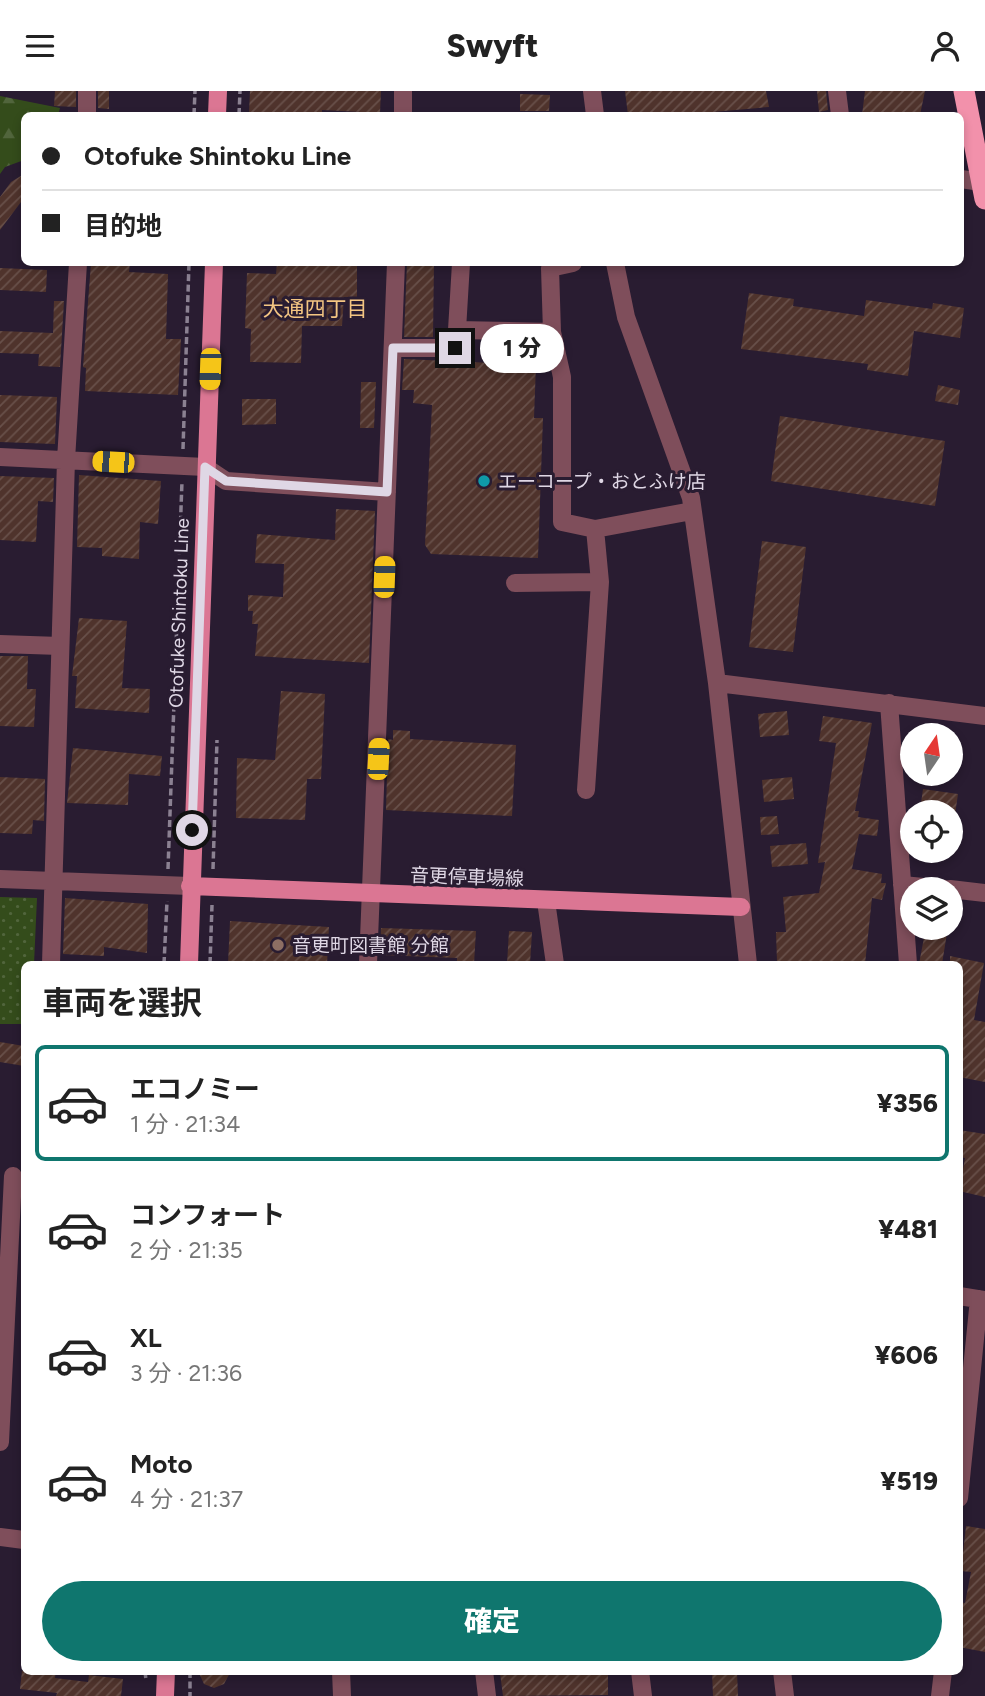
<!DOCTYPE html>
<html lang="ja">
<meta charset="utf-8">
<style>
:root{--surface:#fff;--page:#f2f2f2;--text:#222;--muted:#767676;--line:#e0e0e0;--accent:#0f766e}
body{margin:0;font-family:Figtree,"Noto Sans JP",sans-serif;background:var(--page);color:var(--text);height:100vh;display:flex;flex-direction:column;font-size:26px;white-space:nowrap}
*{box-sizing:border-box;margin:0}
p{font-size:23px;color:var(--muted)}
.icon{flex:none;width:38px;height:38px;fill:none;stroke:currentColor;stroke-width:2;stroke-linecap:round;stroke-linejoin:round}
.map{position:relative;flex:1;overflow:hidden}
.side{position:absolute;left:21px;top:870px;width:942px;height:714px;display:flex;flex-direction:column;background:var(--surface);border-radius:10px;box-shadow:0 4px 10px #0003}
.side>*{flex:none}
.top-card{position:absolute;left:21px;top:21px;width:943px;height:154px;border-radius:10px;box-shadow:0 4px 10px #0003;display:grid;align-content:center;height:154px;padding:0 21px;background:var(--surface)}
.needle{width:46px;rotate:13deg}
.tools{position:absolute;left:900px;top:632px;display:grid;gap:14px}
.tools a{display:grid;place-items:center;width:63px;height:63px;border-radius:50%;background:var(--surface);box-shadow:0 4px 10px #0003;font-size:35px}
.end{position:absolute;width:32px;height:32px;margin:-16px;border:9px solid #dfd7e5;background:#111;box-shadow:0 0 0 4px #111}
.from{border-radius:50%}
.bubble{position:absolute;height:49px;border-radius:24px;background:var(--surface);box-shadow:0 4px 10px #0003;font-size:23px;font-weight:800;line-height:49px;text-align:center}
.car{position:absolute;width:21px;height:42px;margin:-21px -10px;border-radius:9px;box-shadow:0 0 5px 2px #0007;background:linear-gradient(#f5c518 24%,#345 0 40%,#f5c518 0 76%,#345 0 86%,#f5c518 0)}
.top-card b{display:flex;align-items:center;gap:24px;height:66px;font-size:26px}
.top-card b+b{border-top:2px solid var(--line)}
.top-card i{width:18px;height:18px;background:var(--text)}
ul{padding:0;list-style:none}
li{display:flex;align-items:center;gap:21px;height:116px;margin:0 14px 10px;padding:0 7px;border:4px solid transparent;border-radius:10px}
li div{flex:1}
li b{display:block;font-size:26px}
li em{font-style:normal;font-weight:800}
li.active{border-color:var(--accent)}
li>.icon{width:63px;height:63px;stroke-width:1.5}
h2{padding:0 21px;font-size:32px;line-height:84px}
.action{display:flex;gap:14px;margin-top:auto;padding:14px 21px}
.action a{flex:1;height:80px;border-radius:42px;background:var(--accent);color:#fff;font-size:28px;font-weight:800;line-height:80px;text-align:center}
header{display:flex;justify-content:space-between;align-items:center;height:91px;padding:0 21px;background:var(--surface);font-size:32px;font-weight:800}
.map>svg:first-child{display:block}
.grass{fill:url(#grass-dots)}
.forest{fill:url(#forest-firs)}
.building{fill:url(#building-hatch)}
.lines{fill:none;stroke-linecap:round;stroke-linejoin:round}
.path{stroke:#8b8192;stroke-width:3.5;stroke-dasharray:7 3.5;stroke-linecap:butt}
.minor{stroke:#7f4e5b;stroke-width:18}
.major{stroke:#db7693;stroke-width:18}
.highway{stroke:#f291ab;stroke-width:21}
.route{stroke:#dfd7e5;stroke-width:9}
.culture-dot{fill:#0f9aa8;stroke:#291c31;stroke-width:2.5}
.education-dot{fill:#8d6e63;stroke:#291c31;stroke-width:2.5}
.labels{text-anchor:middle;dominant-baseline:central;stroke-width:6;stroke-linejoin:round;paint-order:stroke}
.poi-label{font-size:19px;fill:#dfd7e5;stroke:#291c31;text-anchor:start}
.street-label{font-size:19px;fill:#dfd7e5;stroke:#291c31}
.neighbourhood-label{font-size:21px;fill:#f3c582;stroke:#291c31}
</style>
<header><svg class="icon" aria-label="menu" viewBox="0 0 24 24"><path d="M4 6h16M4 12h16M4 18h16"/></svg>Swyft<svg class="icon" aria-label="person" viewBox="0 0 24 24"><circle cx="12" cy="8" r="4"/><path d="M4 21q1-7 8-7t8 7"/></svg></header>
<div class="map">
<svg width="985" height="1605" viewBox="0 0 985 1605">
<defs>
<pattern id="grass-dots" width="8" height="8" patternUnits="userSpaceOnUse" patternTransform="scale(1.75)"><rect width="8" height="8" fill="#344c1b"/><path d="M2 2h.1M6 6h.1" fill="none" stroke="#51653c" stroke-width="1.8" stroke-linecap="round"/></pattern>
<pattern id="forest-firs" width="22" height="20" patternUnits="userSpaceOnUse" patternTransform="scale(1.75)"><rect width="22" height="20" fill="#344c1b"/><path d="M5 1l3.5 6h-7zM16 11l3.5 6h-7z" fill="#51653c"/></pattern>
<pattern id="building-hatch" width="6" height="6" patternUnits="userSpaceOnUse" patternTransform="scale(1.75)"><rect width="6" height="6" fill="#4f332c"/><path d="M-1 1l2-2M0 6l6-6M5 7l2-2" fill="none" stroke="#68504a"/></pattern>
</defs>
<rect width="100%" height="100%" fill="#291c31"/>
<!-- grass -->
<path class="grass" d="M 0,806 L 37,807 L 34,873 L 24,873 L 24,933 L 0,933 Z"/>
<!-- forest -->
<path class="forest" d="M 0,5 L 60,17 L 58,24 L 24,24 L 24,69 L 5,76 L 0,83 Z"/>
<!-- building -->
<path class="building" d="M 55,0 L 76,0 L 76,16 L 54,15 Z
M 98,0 L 109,0 L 109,18 L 98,17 Z
M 250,0 L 381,0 L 380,22 L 322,19 L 322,22 L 249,21 Z
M 625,0 L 766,0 L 769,16 L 679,24 L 628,24 Z
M 817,0 L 826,0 L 828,19 L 819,21 Z
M 865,0 L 925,0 L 920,24 L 862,24 Z
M 520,3 L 550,4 L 549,20 L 520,20 Z
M 24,83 L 24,107 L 0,139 L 0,106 L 11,91 Z
M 91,172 L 130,172 L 129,181 L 168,183 L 166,248 L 181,248 L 178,304 L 85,300 L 86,277 L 83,276 Z
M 277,172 L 357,172 L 357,206 L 344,206 L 342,235 L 302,235 L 301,272 L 250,271 L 251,238 L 245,237 L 247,182 L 276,183 Z
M 407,172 L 434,172 L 433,246 L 404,246 Z
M 0,177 L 47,179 L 46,201 L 0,199 Z
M 749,202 L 794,208 L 793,215 L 864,225 L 866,209 L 932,218 L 933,212 L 964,217 L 960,247 L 914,240 L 908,285 L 867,279 L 868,273 L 741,258 Z
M 54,210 L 64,210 L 60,276 L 38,275 L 39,263 L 0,262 L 0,240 L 53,242 Z
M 404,268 L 536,274 L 534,327 L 543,327 L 538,467 L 431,463 L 425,454 L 432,314 L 413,312 L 414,299 L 402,299 Z
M 361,291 L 376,291 L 374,337 L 360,337 Z
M 938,294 L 960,299 L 958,314 L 935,310 Z
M 0,304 L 57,306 L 55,353 L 0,351 Z
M 242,308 L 276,308 L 276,333 L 242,334 Z
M 780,325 L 945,350 L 935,415 L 771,390 Z
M 79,384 L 161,390 L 158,433 L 140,431 L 139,468 L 102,465 L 102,457 L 77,456 Z
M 0,385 L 54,387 L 53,411 L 38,410 L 36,451 L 0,449 Z
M 336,418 L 375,420 L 369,572 L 255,565 L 258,533 L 252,533 L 253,520 L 248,520 L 248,504 L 283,506 L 284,473 L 255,472 L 257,443 L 335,449 Z
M 762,450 L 806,456 L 793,561 L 749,556 Z
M 79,527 L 127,530 L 122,597 L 150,598 L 149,622 L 75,617 L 77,585 L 72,585 Z
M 0,565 L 28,565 L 27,598 L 36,598 L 34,636 L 0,635 Z
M 281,600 L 325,603 L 321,688 L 307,688 L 305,729 L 236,727 L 237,667 L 275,669 Z
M 787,620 L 789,644 L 760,646 L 758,623 Z
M 823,625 L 872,632 L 855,720 L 859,720 L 858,726 L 879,729 L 877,745 L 859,743 L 852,778 L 882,783 L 881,792 L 886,792 L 882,809 L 872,807 L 865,873 L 832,873 L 832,870 L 777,871 L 776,841 L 786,841 L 783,806 L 819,802 L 825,771 L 818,772 L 836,652 L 819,650 Z
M 393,639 L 410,640 L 410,648 L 516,654 L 512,725 L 386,719 L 388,648 L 393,649 Z
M 73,657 L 162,665 L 160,685 L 129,683 L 128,714 L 67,712 Z
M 0,686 L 45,688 L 44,730 L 33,729 L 32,743 L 0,742 Z
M 792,686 L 794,708 L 764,711 L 762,689 Z
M 923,698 L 958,703 L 955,724 L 920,719 Z
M 777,725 L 779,743 L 761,744 L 760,726 Z
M 806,752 L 808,773 L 772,776 L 770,755 Z
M 65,807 L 148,813 L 147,862 L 104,856 L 104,865 L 63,863 Z
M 230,830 L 329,836 L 327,873 L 228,873 Z
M 926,836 L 948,836 L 942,873 L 919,873 Z
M 381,837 L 476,840 L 474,873 L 457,873 L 457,867 L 380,864 Z
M 509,840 L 532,841 L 530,873 L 507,873 Z
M 950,865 L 984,872 L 974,929 L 985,931 L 985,991 L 959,986 L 959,873 L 950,873 Z
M 0,951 L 24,955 L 24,975 L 0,971 Z
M 959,1039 L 985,1043 L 985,1106 L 959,1100 L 965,1067 L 959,1066 Z
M 966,1435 L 985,1438 L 985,1561 L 959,1556 L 959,1511 L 965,1512 L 971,1481 L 961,1480 Z
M 22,1580 L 56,1580 L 55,1587 L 88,1591 L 89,1584 L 123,1588 L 121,1605 L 56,1605 L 57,1602 L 20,1598 Z
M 198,1580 L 231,1580 L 224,1593 L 214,1597 L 204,1593 Z
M 517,1580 L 608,1581 L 608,1604 L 503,1605 L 500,1582 Z
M 712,1580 L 737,1580 L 738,1605 L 713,1605 Z"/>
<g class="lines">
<!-- path -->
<path class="path" d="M 194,24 L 195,0
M 239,24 L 240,0
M 183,358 L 189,172
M 168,778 L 182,390
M 213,778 L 217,649
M 164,873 L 167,810
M 210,873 L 212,814
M 145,1580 L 146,1589
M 190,1580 L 190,1605"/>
<!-- minor -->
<path class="minor" d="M 87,0 L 87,24
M 592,0 L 595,24
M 837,0 L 840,24
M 403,24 L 403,0
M 961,88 L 981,91
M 461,172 L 457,239 L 552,241
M 573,172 L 550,177 L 552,241 L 562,286 L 562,431 L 595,438
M 615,172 L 626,226 L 691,407 L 717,592 L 748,873
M 393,257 L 455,257 L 457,239
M 0,366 L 205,376 L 226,390 L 387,401
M 515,492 L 600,491 L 595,438 L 692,420
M 0,553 L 60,555
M 717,592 L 985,625
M 889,612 L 908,873
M 586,699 L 600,491
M 0,788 L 190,795
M 902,794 L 945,798
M 950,798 L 985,802
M 546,810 L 555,873
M 51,873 L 66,369 L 78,172
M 368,873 L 396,172
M 959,1205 L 985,1209
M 0,1351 L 13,1085
M 959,1407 L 979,1208
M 0,1446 L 24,1449
M 341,1580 L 342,1605
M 484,1580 L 487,1605
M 640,1580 L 643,1605
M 782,1580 L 785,1605
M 940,1605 L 943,1580"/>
<!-- major -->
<path class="major" d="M 217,24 L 218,0
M 190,795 L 741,816
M 189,873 L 214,172
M 165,1605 L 166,1580"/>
<!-- highway -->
<path class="highway" d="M 964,0 L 985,108"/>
</g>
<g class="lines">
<!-- route -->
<path class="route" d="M 192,739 L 205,376 L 226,390 L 387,401 L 393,257 L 455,257"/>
</g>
<!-- markers -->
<circle class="culture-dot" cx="484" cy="390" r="7"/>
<circle class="education-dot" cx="278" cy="854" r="7"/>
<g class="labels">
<!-- poi labels -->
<g class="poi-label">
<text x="498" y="390">エーコープ・おとふけ店</text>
<text x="292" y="854">音更町図書館 分館</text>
</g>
<!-- street labels -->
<g class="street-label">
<text transform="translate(179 522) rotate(-88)">Otofuke Shintoku Line</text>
<text transform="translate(467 786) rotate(2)">音更停車場線</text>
</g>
<!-- neighbourhood labels -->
<g class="neighbourhood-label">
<text x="315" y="217">大通四丁目</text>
</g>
</g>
</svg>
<div class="tools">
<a><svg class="needle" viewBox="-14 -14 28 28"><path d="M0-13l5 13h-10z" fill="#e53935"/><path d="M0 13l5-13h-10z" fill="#767676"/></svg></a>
<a><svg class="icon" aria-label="locate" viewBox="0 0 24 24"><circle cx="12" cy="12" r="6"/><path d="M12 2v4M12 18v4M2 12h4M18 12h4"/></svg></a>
<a><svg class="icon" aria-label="layers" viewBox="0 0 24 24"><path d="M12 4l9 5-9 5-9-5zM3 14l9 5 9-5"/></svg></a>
</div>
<i class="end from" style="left:192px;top:739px"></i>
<i class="end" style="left:455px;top:257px"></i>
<div class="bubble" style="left:480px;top:233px;width:84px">1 分</div>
<i class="car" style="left:210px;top:278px;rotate:182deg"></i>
<i class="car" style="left:113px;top:371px;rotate:273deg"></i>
<i class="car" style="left:384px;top:486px;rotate:2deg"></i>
<i class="car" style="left:378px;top:668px;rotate:3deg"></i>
<div class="top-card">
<b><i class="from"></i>Otofuke Shintoku Line</b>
<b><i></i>目的地</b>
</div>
<section class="side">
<h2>車両を選択</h2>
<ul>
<li class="active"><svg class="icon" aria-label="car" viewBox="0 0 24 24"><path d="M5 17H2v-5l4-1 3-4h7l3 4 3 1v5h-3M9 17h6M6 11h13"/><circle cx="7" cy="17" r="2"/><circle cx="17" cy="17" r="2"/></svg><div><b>エコノミー</b><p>1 分 · 21:34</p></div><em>¥356</em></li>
<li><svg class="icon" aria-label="car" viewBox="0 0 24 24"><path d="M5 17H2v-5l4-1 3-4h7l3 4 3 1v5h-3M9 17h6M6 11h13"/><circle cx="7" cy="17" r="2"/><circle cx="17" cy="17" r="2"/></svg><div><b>コンフォート</b><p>2 分 · 21:35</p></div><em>¥481</em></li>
<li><svg class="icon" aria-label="car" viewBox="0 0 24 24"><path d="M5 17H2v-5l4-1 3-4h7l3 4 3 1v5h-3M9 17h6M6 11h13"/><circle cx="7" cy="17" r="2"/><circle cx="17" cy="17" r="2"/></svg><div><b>XL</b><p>3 分 · 21:36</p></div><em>¥606</em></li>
<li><svg class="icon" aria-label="car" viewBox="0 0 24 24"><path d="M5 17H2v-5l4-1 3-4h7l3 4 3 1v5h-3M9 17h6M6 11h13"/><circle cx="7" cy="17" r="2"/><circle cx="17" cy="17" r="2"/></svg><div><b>Moto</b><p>4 分 · 21:37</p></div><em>¥519</em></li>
</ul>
<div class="action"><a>確定</a></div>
</section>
</div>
